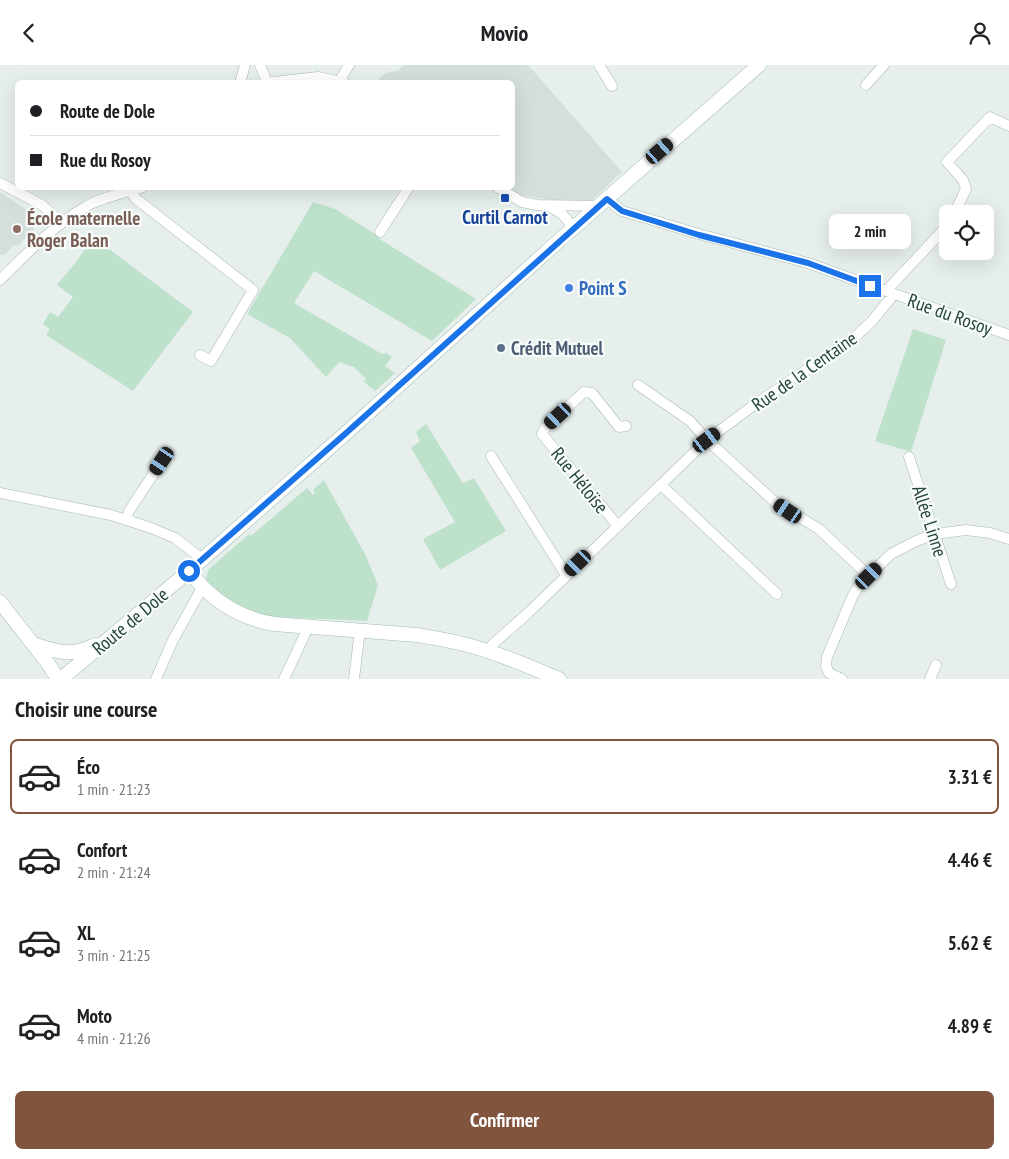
<!DOCTYPE html>
<html lang="fr">
<meta charset="utf-8">
<style>
:root{--surface:#fff;--page:#f2f2f2;--text:#202124;--muted:#757577;--line:#e0e0e0;--accent:#81553d}
body{margin:0;font-family:"PT Sans Narrow",sans-serif;background:var(--page);color:var(--text);height:100vh;display:flex;flex-direction:column;font-size:19px;white-space:nowrap}
*{box-sizing:border-box;margin:0}
p{font-size:16px;color:var(--muted)}
.icon{flex:none;width:28px;height:28px;fill:none;stroke:currentColor;stroke-width:2;stroke-linecap:round;stroke-linejoin:round}
.map{position:relative;height:614px;overflow:hidden}
.side{display:flex;flex-direction:column;background:var(--surface);flex:1}
.side>*{flex:none}
.top-card{position:absolute;left:15px;top:15px;width:500px;height:110px;border-radius:8px;box-shadow:0 5px 20px #0002;display:grid;align-content:center;height:110px;padding:0 15px;background:var(--surface)}
.fabs{position:absolute;left:939px;top:140px;display:grid;gap:10px}
.fabs a{display:grid;place-items:center;width:55px;height:55px;border-radius:8px;background:var(--surface);box-shadow:0 5px 20px #0002;font-size:25px}
.end{position:absolute;width:22px;height:22px;margin:-11px;border:6px solid #1a73e8;background:#fff;box-shadow:0 0 0 2px #fff}
.from{border-radius:50%}
.bubble{position:absolute;height:35px;border-radius:8px;background:var(--surface);box-shadow:0 5px 20px #0002;font-size:16px;font-weight:600;line-height:35px;text-align:center}
.car{position:absolute;width:15px;height:30px;margin:-15px -8px;border-radius:6px;box-shadow:0 0 4px 1px #0007;background:linear-gradient(#222 24%,#8ab4d8 0 40%,#222 0 76%,#8ab4d8 0 86%,#222 0)}
.top-card b{display:flex;align-items:center;gap:18px;height:48px;font-size:19px}
.top-card b+b{border-top:1px solid var(--line)}
.top-card i{width:12px;height:12px;background:var(--text)}
ul{padding:0;list-style:none}
li{display:flex;align-items:center;gap:15px;height:75px;margin:0 10px 8px;padding:0 5px;border:2px solid transparent;border-radius:8px}
li div{flex:1}
li b{display:block;font-size:19px}
li em{font-style:normal;font-weight:600}
li.on{border-color:var(--accent)}
li>.icon{width:45px;height:45px;stroke-width:1.5}
h2{padding:0 15px;font-size:22px;line-height:60px}
.action{display:flex;gap:10px;margin-top:auto;padding:10px 15px}
.action a{flex:1;height:58px;border-radius:8px;background:var(--accent);color:#fff;font-size:20px;font-weight:600;line-height:58px;text-align:center}
header{display:flex;justify-content:space-between;align-items:center;height:65px;padding:0 15px;background:var(--surface);font-size:22px;font-weight:600}
.map>svg:first-child{display:block}
.built{fill:#d4dfdb}
.green{fill:#bee1cc}
.lines{fill:none;stroke-linecap:round;stroke-linejoin:round}
.street-casing{stroke:#a8b8b4;stroke-width:11}
.secondary-casing{stroke:#a3bcb6;stroke-width:15}
.street{stroke:#fff;stroke-width:10}
.secondary{stroke:#fff;stroke-width:14}
.route{stroke:#1a73e8;stroke-width:6}
.transit-dot{fill:#1a4fb4;stroke:#f7fbf9;stroke-width:2}
.education-dot{fill:#8d6e63;stroke:#f7fbf9;stroke-width:2}
.shop-dot{fill:#3f7fe0;stroke:#f7fbf9;stroke-width:2}
.service-dot{fill:#5c6f8a;stroke:#f7fbf9;stroke-width:2}
.labels{text-anchor:middle;dominant-baseline:central;stroke-width:4.5;stroke-linejoin:round;paint-order:stroke}
.transit-label{font-size:19px;font-weight:bold;fill:#164399;stroke:#f7fbf9}
.education-label{font-size:19px;font-weight:bold;fill:#785e54;stroke:#f7fbf9;text-anchor:start}
.shop-label{font-size:19px;font-weight:bold;fill:#366cbe;stroke:#f7fbf9;text-anchor:start}
.street-label{font-size:19px;fill:#23433e;stroke:#f7fbf9}
.service-label{font-size:19px;font-weight:bold;fill:#4e5e75;stroke:#f7fbf9;text-anchor:start}
</style>
<header><svg class="icon" aria-label="back" viewBox="0 0 24 24"><path d="M15 5l-7 7 7 7"/></svg>Movio<svg class="icon" aria-label="person" viewBox="0 0 24 24"><circle cx="12" cy="8" r="4"/><path d="M4 21q1-7 8-7t8 7"/></svg></header>
<div class="map">
<svg width="1009" height="614" viewBox="0 0 1009 614">
<rect width="100%" height="100%" fill="#e6efec"/>
<!-- built -->
<path class="built" d="M 404,0 L 528,0 L 622,107 L 592,135 L 575,139 L 519,130 L 507,123 L 512,122 L 512,18 L 375,18 L 385,8 L 397,6 Z
M 0,127 L 37,152 L 37,155 L 30,173 L 25,173 L 19,180 L 13,181 L 5,190 L 0,190 Z"/>
<!-- green -->
<path class="green" d="M 313,137 L 335,144 L 377,170 L 381,175 L 476,234 L 432,276 L 314,206 L 294,238 L 382,289 L 386,288 L 392,292 L 385,301 L 395,308 L 375,326 L 364,317 L 366,314 L 354,302 L 339,297 L 326,312 L 290,273 L 247,249 Z
M 93,172 L 193,247 L 133,326 L 46,270 L 50,264 L 43,259 L 50,247 L 58,252 L 73,232 L 57,220 L 76,197 Z
M 913,264 L 946,275 L 911,387 L 875,376 Z
M 426,359 L 463,418 L 474,413 L 506,466 L 440,505 L 423,474 L 455,457 L 411,383 L 420,376 L 416,367 Z
M 324,415 L 365,489 L 378,520 L 367,556 L 275,552 L 240,544 L 205,517 L 208,505 L 249,469 L 251,471 L 307,423 L 313,430 L 315,428 L 313,425 Z"/>
<g class="lines">
<!-- street casing -->
<g class="street-casing">
<path id="street" d="M 260,0 L 267,17
M 599,0 L 612,21
M 340,15 L 349,0
M 240,18 L 245,0
M 265,18 L 318,12 L 345,18
M 866,20 L 884,0
M 0,118 L 42,140 L 62,158
M 497,122 L 522,137 L 537,140 L 599,141
M 131,126 L 135,133 L 253,225 L 211,296 L 200,290
M 607,134 L 622,146 L 699,169 L 808,198 L 1009,270
M 549,141 L 562,149 L 574,163
M 954,149 L 966,124 L 963,115 L 947,97 L 990,52 L 1009,61
M 380,167 L 409,122
M 0,215 C 26,189 53,161 85,142 C 102,132 124,128 143,122
M 886,226 L 948,160
M 638,320 L 690,356 L 707,375 L 775,437 L 819,464 L 869,511
M 491,391 L 566,510
M 909,392 L 951,519
M 661,420 L 777,529
M 0,428 L 111,450 L 151,463 L 175,473 L 202,494
M 126,455 L 129,446 L 162,396
M 617,460 L 542,369 L 545,363 L 584,327 L 592,328 L 619,362 L 626,361
M 488,586 L 493,579 L 528,548 L 707,375 L 754,340 L 855,272 L 872,256 L 894,229
M 156,614 L 173,575 L 202,523
M 284,614 L 305,569 L 307,562
M 354,614 L 360,565
M 842,614 L 829,608 L 826,601 L 827,592 L 853,530 L 861,518 L 891,489 L 916,476 L 935,469 L 966,465 L 990,468 L 1009,474
M 930,614 L 936,600"/>
</g>
<!-- secondary casing -->
<g class="secondary-casing">
<path id="secondary" d="M 189,506 C 211,535 238,553 274,559 L 417,570 C 435,573 454,576 471,581 C 501,589 530,602 559,614
M 0,537 L 47,597 L 58,614
M 33,579 C 57,587 71,592 95,580
M 61,614 L 189,506 L 345,369 L 553,181 L 759,0"/>
</g>
<!-- street -->
<use href="#street" class="street"/>
<!-- secondary -->
<use href="#secondary" class="secondary"/>
</g>
<g class="lines">
<!-- route -->
<path class="route" d="M 189,506 L 345,369 L 607,134 L 622,146 L 699,170 L 808,198 L 870,221"/>
</g>
<!-- markers -->
<rect class="transit-dot" x="500" y="128" width="10" height="10" rx="2.5"/>
<circle class="education-dot" cx="17" cy="164" r="5"/>
<circle class="shop-dot" cx="569" cy="223" r="5"/>
<circle class="service-dot" cx="501" cy="283" r="5"/>
<g class="labels">
<!-- transit labels -->
<g class="transit-label">
<text x="505" y="152">Curtil Carnot</text>
</g>
<!-- education labels -->
<g class="education-label">
<text x="27" y="153">École maternelle<tspan x="27" dy="22">Roger Balan</tspan></text>
</g>
<!-- shop labels -->
<g class="shop-label">
<text x="579" y="223">Point S</text>
</g>
<!-- street labels -->
<g class="street-label">
<text transform="translate(950 249) rotate(20)">Rue du Rosoy</text>
<text transform="translate(804 306) rotate(-35)">Rue de la Centaine</text>
<text transform="translate(580 415) rotate(51)">Rue Héloïse</text>
<text transform="translate(930 456) rotate(72)">Allée Linne</text>
<text transform="translate(130 556) rotate(-40)">Route de Dole</text>
</g>
<!-- service labels -->
<g class="service-label">
<text x="511" y="283">Crédit Mutuel</text>
</g>
</g>
</svg>
<div class="fabs">
<a><svg class="icon" aria-label="locate" viewBox="0 0 24 24"><circle cx="12" cy="12" r="6"/><path d="M12 2v4M12 18v4M2 12h4M18 12h4"/></svg></a>
</div>
<i class="end from" style="left:189px;top:506px"></i>
<i class="end" style="left:870px;top:221px"></i>
<div class="bubble" style="left:829px;top:149px;width:82px">2 min</div>
<i class="car" style="left:660px;top:86px;rotate:49deg"></i>
<i class="car" style="left:558px;top:351px;rotate:227deg"></i>
<i class="car" style="left:707px;top:375px;rotate:53deg"></i>
<i class="car" style="left:162px;top:396px;rotate:214deg"></i>
<i class="car" style="left:788px;top:446px;rotate:304deg"></i>
<i class="car" style="left:578px;top:498px;rotate:226deg"></i>
<i class="car" style="left:869px;top:511px;rotate:45deg"></i>
<div class="top-card">
<b><i class="from"></i>Route de Dole</b>
<b><i></i>Rue du Rosoy</b>
</div>
</div>
<section class="side">
<h2>Choisir une course</h2>
<ul>
<li class="on"><svg class="icon" aria-label="car" viewBox="0 0 24 24"><path d="M5 17H2v-5l4-1 3-4h7l3 4 3 1v5h-3M9 17h6M6 11h13"/><circle cx="7" cy="17" r="2"/><circle cx="17" cy="17" r="2"/></svg><div><b>Éco</b><p>1 min · 21:23</p></div><em>3.31 €</em></li>
<li><svg class="icon" aria-label="car" viewBox="0 0 24 24"><path d="M5 17H2v-5l4-1 3-4h7l3 4 3 1v5h-3M9 17h6M6 11h13"/><circle cx="7" cy="17" r="2"/><circle cx="17" cy="17" r="2"/></svg><div><b>Confort</b><p>2 min · 21:24</p></div><em>4.46 €</em></li>
<li><svg class="icon" aria-label="car" viewBox="0 0 24 24"><path d="M5 17H2v-5l4-1 3-4h7l3 4 3 1v5h-3M9 17h6M6 11h13"/><circle cx="7" cy="17" r="2"/><circle cx="17" cy="17" r="2"/></svg><div><b>XL</b><p>3 min · 21:25</p></div><em>5.62 €</em></li>
<li><svg class="icon" aria-label="car" viewBox="0 0 24 24"><path d="M5 17H2v-5l4-1 3-4h7l3 4 3 1v5h-3M9 17h6M6 11h13"/><circle cx="7" cy="17" r="2"/><circle cx="17" cy="17" r="2"/></svg><div><b>Moto</b><p>4 min · 21:26</p></div><em>4.89 €</em></li>
</ul>
<div class="action"><a>Confirmer</a></div>
</section>
